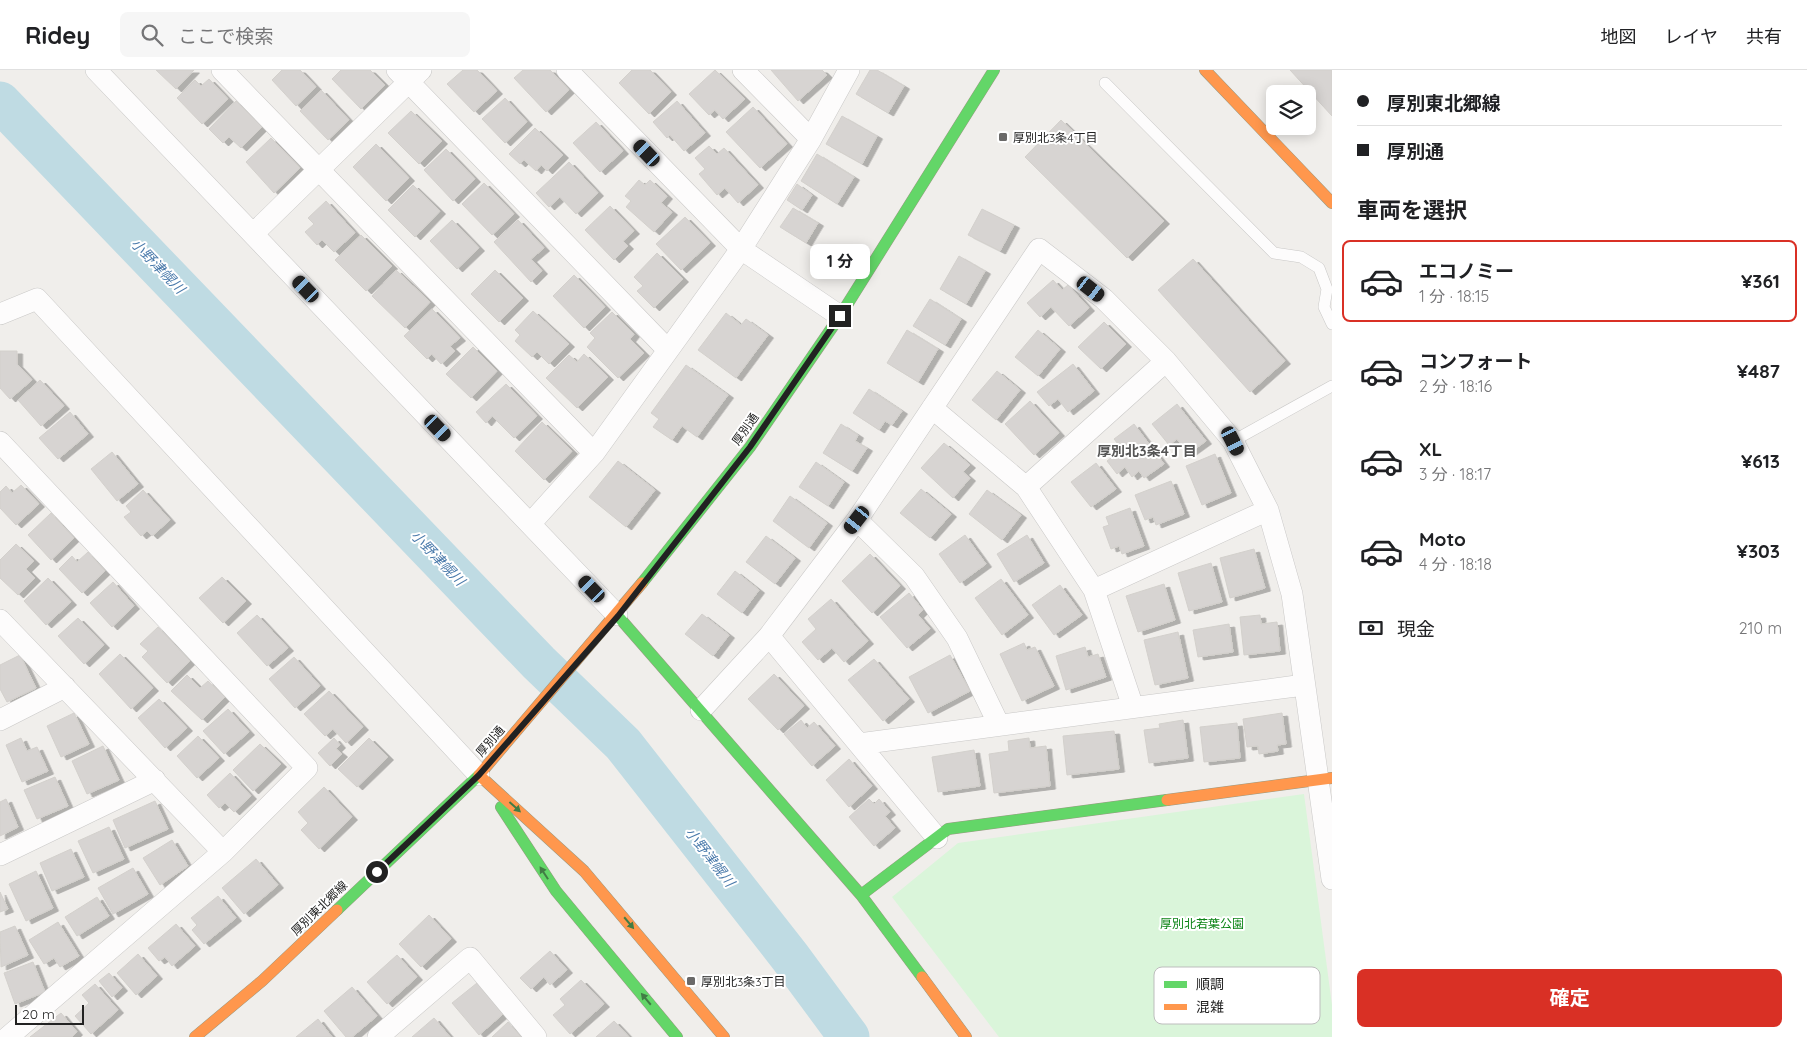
<!DOCTYPE html>
<html lang="ja">
<meta charset="utf-8">
<style>
:root{--surface:#fff;--page:#f6f6f6;--text:#202124;--muted:#757577;--line:#e0e0e0;--accent:#d93025}
body{margin:0;font-family:Quicksand,"Noto Sans JP",sans-serif;background:var(--page);color:var(--text);height:100vh;display:flex;flex-direction:column;font-size:19px;white-space:nowrap}
*{box-sizing:border-box;margin:0}
p{font-size:16px;color:var(--muted)}
.icon{flex:none;width:28px;height:28px;fill:none;stroke:currentColor;stroke-width:2;stroke-linecap:round;stroke-linejoin:round}
.map{position:relative;flex:1;overflow:hidden}
.drawer{display:flex;flex-direction:column;background:var(--surface);width:475px}
.drawer>*{flex:none}
.banner{display:grid;align-content:center;height:110px;padding:0 25px;background:var(--surface)}
.controls{position:absolute;left:1266px;top:15px;display:grid;gap:10px}
.controls a{display:grid;place-items:center;width:50px;height:50px;border-radius:8px;background:var(--surface);box-shadow:0 2px 12px #0003;font-size:25px}
.scale{position:absolute;left:15px;bottom:12px;width:69px;box-sizing:border-box;padding-left:5px;border:2px solid #222;border-top:0;font-size:14px;line-height:18px;white-space:nowrap;color:#222;-webkit-text-stroke:4px #fff;paint-order:stroke}
.end{position:absolute;width:22px;height:22px;margin:-11px;border:6px solid #222;background:#fff;box-shadow:0 0 0 2px #fff}
.from{border-radius:50%}
.bubble{position:absolute;height:35px;border-radius:8px;background:var(--surface);box-shadow:0 2px 12px #0003;font-size:16px;font-weight:700;line-height:35px;text-align:center}
.car{position:absolute;width:15px;height:30px;margin:-15px -8px;border-radius:6px;box-shadow:0 0 4px 1px #0007;background:linear-gradient(#222 24%,#8ab4d8 0 40%,#222 0 76%,#8ab4d8 0 86%,#222 0)}
.banner b{display:flex;align-items:center;gap:18px;height:48px;font-size:19px}
.banner b+b{border-top:1px solid var(--line)}
.banner i{width:12px;height:12px;background:var(--text)}
ul{padding:0;list-style:none}
li{display:flex;align-items:center;gap:15px;height:82px;margin:0 10px 8px;padding:0 15px;border:2px solid transparent;border-radius:8px}
li div{flex:1}
li b{display:block;font-size:19px}
li em{font-style:normal;font-weight:700}
li.on{border-color:var(--accent)}
li>.icon{width:45px;height:45px;stroke-width:1.5}
h2{padding:0 25px;font-size:22px;line-height:60px}
.pay{display:flex;align-items:center;gap:12px;height:55px;padding:0 25px;font-size:19px}
.pay p{margin-inline-start:auto}
.button{display:flex;gap:10px;margin-top:auto;padding:10px 25px}
.button a{flex:1;height:58px;border-radius:8px;background:var(--accent);color:#fff;font-size:20px;font-weight:700;line-height:58px;text-align:center}
header{display:flex;align-items:center;gap:30px;box-sizing:border-box;height:70px;padding:0 25px;background:var(--surface);border-bottom:1px solid var(--line)}
header strong{font-size:24px}
nav{display:flex;gap:28px;margin-inline-start:auto;font-size:18px}
.search{width:350px;height:45px;background:var(--page);display:flex;align-items:center;gap:12px;box-sizing:border-box;padding:0 18px;border-radius:8px;color:var(--muted);font-size:19px}
main{display:flex;flex:1;min-height:0}
.map>svg:first-child{display:block}
.park{fill:#daf5da}
.lines{fill:none;stroke-linecap:round;stroke-linejoin:round}
.river{stroke:#bfdbe3;stroke-width:41}
.building{fill:#d7d4d2;stroke:#d3d0cc;filter:url(#shadow)}
.lane-casing{stroke:#c9c8c7;stroke-width:12}
.street-casing{stroke:#c9c8c7;stroke-width:22}
.fast-casing{stroke:#999a82;stroke-width:12}
.slow-casing{stroke:#999a82;stroke-width:12}
.lane{stroke:#fdfcfc;stroke-width:11}
.street{stroke:#fdfcfc;stroke-width:21}
.fast{stroke:#63d668;stroke-width:11}
.slow{stroke:#ff974d;stroke-width:11}
.oneway{fill:#427c45}
.route{stroke:#222;stroke-width:6}
.poi-dot{fill:#6a6968;stroke:#fff;stroke-width:2}
.labels{text-anchor:middle;dominant-baseline:central;stroke-width:4;stroke-linejoin:round;paint-order:stroke}
.poi-label{font-size:12px;fill:#222;stroke:#fff;text-anchor:start}
.street-label{font-size:12px;fill:#222;stroke:#fff}
.park-label{font-size:12px;fill:#0c8416;stroke:#fff}
.water-label{font-size:14px;font-style:italic;fill:#4a7aab;stroke:#fff}
.neighbourhood-label{font-size:14px;font-weight:bold;fill:#555;stroke:#fff}
.key{fill:#fff;stroke:#bdbdbd;stroke-width:1}
.key-label{font-size:14px;fill:#222}
</style>
<header>
<strong>Ridey</strong>
<div class="search"><svg class="icon" aria-label="search" viewBox="0 0 24 24"><circle cx="10" cy="10" r="6"/><path d="M15 15l6 6"/></svg>ここで検索</div>
<nav><a>地図</a><a>レイヤ</a><a>共有</a></nav>
</header>
<main>
<div class="map">
<svg width="1332" height="967" viewBox="0 0 1332 967">
<defs>
<filter id="shadow"><feDropShadow dx="5.5" dy="3" stdDeviation="0" flood-color="#0004"/></filter>
</defs>
<rect width="100%" height="100%" fill="#f0eeeb"/>
<!-- park -->
<path class="park" d="M 1304,724 L 1332,935 L 1332,967 L 999,967 L 892,827 L 958,773 Z"/>
<g class="lines">
<!-- river -->
<path class="river" d="M 0,32 L 539,593 L 623,674 L 790,887 L 849,967"/>
</g>
<!-- building -->
<path class="building" d="M 156,0 L 194,0 L 176,19 Z
M 282,0 L 300,0 L 316,17 L 296,36 L 272,10 Z
M 341,0 L 370,0 L 385,15 L 361,39 L 332,9 Z
M 463,0 L 477,0 L 497,21 L 474,42 L 447,14 Z
M 523,0 L 550,0 L 569,20 L 546,42 L 514,8 Z
M 632,0 L 650,0 L 671,22 L 649,44 L 619,13 Z
M 715,0 L 745,29 L 723,49 L 715,40 L 709,45 L 689,24 Z
M 771,0 L 822,0 L 827,5 L 798,31 Z
M 870,0 L 877,0 L 904,16 L 888,43 L 856,24 Z
M 1290,0 L 1332,0 L 1332,46 Z
M 209,9 L 228,29 L 202,54 L 177,28 L 195,10 L 201,16 Z
M 321,20 L 349,50 L 328,70 L 300,41 Z
M 505,28 L 527,52 L 505,73 L 482,49 Z
M 236,31 L 262,57 L 241,78 L 229,67 L 223,73 L 209,59 Z
M 677,31 L 705,63 L 684,81 L 670,65 L 667,68 L 653,52 Z
M 753,37 L 787,74 L 760,98 L 726,62 Z
M 411,41 L 442,71 L 419,94 L 388,63 Z
M 842,46 L 877,66 L 862,94 L 826,74 Z
M 1061,50 L 1164,151 L 1127,188 L 1025,87 Z
M 596,52 L 623,81 L 600,102 L 573,73 Z
M 535,58 L 563,85 L 547,101 L 541,95 L 536,101 L 524,90 L 520,94 L 509,84 Z
M 271,68 L 300,98 L 274,123 L 246,92 Z
M 376,74 L 409,108 L 386,131 L 353,97 Z
M 709,76 L 717,84 L 724,78 L 758,115 L 738,133 L 725,118 L 717,125 L 699,104 L 705,99 L 695,88 Z
M 446,79 L 475,109 L 453,131 L 424,100 Z
M 817,84 L 854,107 L 837,134 L 801,111 Z
M 569,92 L 598,123 L 576,144 L 560,127 L 549,137 L 536,123 Z
M 639,110 L 645,115 L 650,110 L 667,126 L 661,133 L 672,142 L 654,162 L 626,137 L 631,131 L 625,126 Z
M 484,113 L 514,144 L 492,165 L 462,134 Z
M 797,114 L 812,125 L 802,140 L 787,130 Z
M 413,115 L 440,141 L 415,167 L 388,140 Z
M 326,131 L 355,163 L 334,182 L 322,170 L 317,175 L 305,162 L 314,154 L 308,148 Z
M 610,136 L 634,161 L 623,171 L 628,176 L 614,190 L 585,160 Z
M 793,138 L 818,153 L 806,173 L 780,157 Z
M 982,139 L 1014,155 L 1000,181 L 968,165 Z
M 685,147 L 710,173 L 681,200 L 656,174 Z
M 452,150 L 479,178 L 457,199 L 430,171 Z
M 518,150 L 544,178 L 531,189 L 542,201 L 531,212 L 494,172 Z
M 361,165 L 392,196 L 366,221 L 335,190 Z
M 657,183 L 683,209 L 654,238 L 637,221 L 643,216 L 634,207 Z
M 959,186 L 985,201 L 966,234 L 940,219 Z
M 1193,189 L 1285,291 L 1250,322 L 1158,220 Z
M 396,200 L 430,232 L 405,258 L 372,226 Z
M 495,200 L 523,228 L 499,252 L 471,224 Z
M 574,205 L 605,237 L 584,258 L 553,226 Z
M 1053,210 L 1062,220 L 1068,215 L 1089,238 L 1069,256 L 1051,237 L 1040,247 L 1027,233 Z
M 930,229 L 961,249 L 945,275 L 913,256 Z
M 432,239 L 460,268 L 450,276 L 455,281 L 441,294 L 432,284 L 427,289 L 404,266 Z
M 533,241 L 569,274 L 549,294 L 537,282 L 532,287 L 515,271 L 520,265 L 515,260 Z
M 612,242 L 634,264 L 630,269 L 644,283 L 618,308 L 587,277 L 595,268 L 590,263 Z
M 726,243 L 741,255 L 746,249 L 768,265 L 736,308 L 698,280 Z
M 1104,252 L 1126,274 L 1101,299 L 1078,277 Z
M 907,260 L 938,279 L 918,312 L 887,293 Z
M 1038,260 L 1060,279 L 1038,306 L 1015,287 Z
M 473,277 L 497,301 L 471,328 L 446,304 Z
M 0,281 L 17,281 L 17,294 L 32,310 L 10,329 L 0,318 Z
M 584,284 L 608,307 L 577,338 L 546,308 L 569,285 L 577,292 Z
M 1073,294 L 1094,321 L 1068,342 L 1058,329 L 1049,336 L 1037,322 Z
M 686,295 L 728,325 L 697,367 L 682,356 L 672,370 L 653,357 L 659,349 L 651,343 Z
M 997,301 L 1020,320 L 996,350 L 972,330 Z
M 40,310 L 64,336 L 41,356 L 18,330 Z
M 506,314 L 537,346 L 514,368 L 492,346 L 486,353 L 476,342 Z
M 869,319 L 902,341 L 892,355 L 885,351 L 879,360 L 853,343 Z
M 1030,331 L 1059,363 L 1034,385 L 1005,354 Z
M 1177,334 L 1206,371 L 1188,384 L 1177,369 L 1169,375 L 1152,354 Z
M 70,342 L 88,364 L 58,389 L 39,368 Z
M 542,352 L 572,381 L 544,410 L 515,381 Z
M 841,354 L 858,365 L 855,371 L 867,378 L 852,401 L 823,383 Z
M 1134,354 L 1164,394 L 1144,408 L 1139,401 L 1132,407 L 1125,397 L 1117,404 L 1107,391 L 1122,379 L 1114,369 Z
M 944,373 L 970,395 L 963,402 L 970,408 L 953,428 L 921,398 Z
M 112,382 L 138,414 L 117,431 L 91,399 Z
M 1215,384 L 1231,423 L 1202,435 L 1186,396 Z
M 618,391 L 655,420 L 626,457 L 589,427 Z
M 816,392 L 844,412 L 828,436 L 799,417 Z
M 1096,393 L 1116,419 L 1091,437 L 1071,412 Z
M 1171,411 L 1184,444 L 1156,455 L 1153,447 L 1145,450 L 1135,425 Z
M 21,415 L 39,434 L 16,455 L 0,438 L 0,422 L 6,416 L 12,423 Z
M 921,419 L 951,444 L 930,468 L 900,443 Z
M 143,420 L 170,450 L 152,466 L 147,461 L 141,466 L 124,447 L 131,442 L 126,436 Z
M 987,420 L 1021,445 L 1002,470 L 969,444 Z
M 790,426 L 827,453 L 809,478 L 773,451 Z
M 1130,438 L 1144,476 L 1122,484 L 1119,476 L 1111,479 L 1103,457 L 1109,455 L 1106,447 Z
M 51,443 L 74,468 L 51,490 L 28,465 Z
M 965,465 L 986,494 L 960,513 L 939,484 Z
M 1027,465 L 1044,493 L 1014,512 L 997,484 Z
M 766,466 L 795,488 L 775,514 L 746,492 Z
M 16,474 L 34,491 L 26,499 L 35,508 L 18,525 L 0,508 L 0,490 Z
M 1254,479 L 1265,518 L 1230,528 L 1220,488 Z
M 88,482 L 105,501 L 82,523 L 59,499 L 72,486 L 77,492 Z
M 870,484 L 900,516 L 872,543 L 842,511 Z
M 1211,493 L 1222,532 L 1189,541 L 1178,503 Z
M 735,501 L 759,520 L 742,543 L 717,524 Z
M 222,507 L 246,531 L 223,553 L 199,528 Z
M 48,508 L 71,532 L 46,555 L 24,531 Z
M 1001,509 L 1028,545 L 1002,565 L 975,528 Z
M 113,512 L 134,536 L 112,557 L 90,533 Z
M 1164,514 L 1175,550 L 1138,562 L 1126,526 Z
M 1060,515 L 1082,545 L 1054,565 L 1032,535 Z
M 909,523 L 923,540 L 918,545 L 930,559 L 907,578 L 880,547 Z
M 831,529 L 868,571 L 844,592 L 832,578 L 818,590 L 802,572 L 816,559 L 808,549 Z
M 702,544 L 729,565 L 713,586 L 685,564 Z
M 257,545 L 288,578 L 267,596 L 237,563 Z
M 1260,545 L 1261,554 L 1277,552 L 1280,581 L 1244,585 L 1240,547 Z
M 78,548 L 104,575 L 84,594 L 58,566 Z
M 1229,554 L 1233,582 L 1198,587 L 1193,560 Z
M 158,557 L 190,591 L 167,613 L 142,587 L 148,581 L 140,574 Z
M 1178,562 L 1188,608 L 1155,615 L 1144,570 Z
M 1024,573 L 1027,580 L 1035,577 L 1054,616 L 1022,631 L 1000,584 Z
M 1085,577 L 1088,587 L 1098,584 L 1106,607 L 1066,620 L 1056,586 Z
M 120,584 L 153,618 L 131,639 L 99,604 Z
M 20,585 L 36,618 L 7,632 L 0,619 L 0,595 Z
M 950,585 L 970,621 L 928,643 L 909,607 Z
M 294,587 L 320,616 L 295,638 L 269,609 Z
M 874,589 L 909,629 L 883,651 L 848,610 Z
M 774,604 L 804,636 L 778,660 L 748,629 Z
M 187,605 L 200,618 L 208,611 L 225,627 L 202,650 L 171,621 Z
M 329,621 L 363,657 L 346,673 L 333,659 L 325,666 L 304,644 Z
M 159,629 L 187,658 L 165,678 L 138,648 Z
M 228,639 L 249,662 L 224,684 L 203,661 Z
M 74,643 L 89,674 L 61,687 L 47,656 Z
M 1282,643 L 1286,674 L 1277,675 L 1278,681 L 1259,684 L 1258,676 L 1247,677 L 1243,649 Z
M 801,650 L 807,658 L 814,652 L 835,676 L 812,696 L 784,664 Z
M 1183,650 L 1188,688 L 1149,693 L 1144,660 L 1160,658 L 1159,654 Z
M 1237,653 L 1240,688 L 1204,692 L 1200,657 Z
M 1114,661 L 1119,699 L 1067,705 L 1063,666 Z
M 198,666 L 219,688 L 197,708 L 177,686 Z
M 21,668 L 27,681 L 37,677 L 48,701 L 22,712 L 6,675 Z
M 334,668 L 340,675 L 336,679 L 342,684 L 330,696 L 318,683 Z
M 369,668 L 388,687 L 357,717 L 338,699 Z
M 1029,668 L 1030,678 L 1046,676 L 1050,716 L 994,723 L 989,684 L 1009,681 L 1008,671 Z
M 260,674 L 281,694 L 253,721 L 233,700 Z
M 103,676 L 119,710 L 87,724 L 72,691 Z
M 974,680 L 980,716 L 938,722 L 932,687 Z
M 849,689 L 872,716 L 849,737 L 826,710 Z
M 230,703 L 251,726 L 234,742 L 225,733 L 219,738 L 207,725 Z
M 55,707 L 68,736 L 37,749 L 24,720 Z
M 324,717 L 352,747 L 319,779 L 301,760 L 308,753 L 298,742 Z
M 6,729 L 18,757 L 0,766 L 0,732 Z
M 869,729 L 874,734 L 879,729 L 890,742 L 885,746 L 895,758 L 874,776 L 849,747 Z
M 155,731 L 168,759 L 125,778 L 113,750 Z
M 109,757 L 124,789 L 93,803 L 78,771 Z
M 172,770 L 188,796 L 160,815 L 143,788 Z
M 71,779 L 84,807 L 52,821 L 40,793 Z
M 256,789 L 278,815 L 244,844 L 222,818 Z
M 133,798 L 148,824 L 113,844 L 98,818 Z
M 36,801 L 53,838 L 26,851 L 9,814 Z
M 0,822 L 8,839 L 0,842 Z
M 218,826 L 236,848 L 204,874 L 192,860 L 197,855 L 191,848 Z
M 97,827 L 109,846 L 77,866 L 65,847 Z
M 429,845 L 451,869 L 421,897 L 399,874 Z
M 58,852 L 79,886 L 60,897 L 54,888 L 44,894 L 29,870 Z
M 176,854 L 195,876 L 172,896 L 165,887 L 159,891 L 148,878 Z
M 15,856 L 28,885 L 1,897 L 0,862 Z
M 550,881 L 567,900 L 550,915 L 544,907 L 531,919 L 520,908 Z
M 138,884 L 157,906 L 136,925 L 117,903 Z
M 397,885 L 417,907 L 387,934 L 367,912 Z
M 33,892 L 45,922 L 15,934 L 4,903 Z
M 109,903 L 122,918 L 112,927 L 99,911 Z
M 581,910 L 604,934 L 570,964 L 553,945 L 565,935 L 560,929 Z
M 477,913 L 503,944 L 479,965 L 452,933 Z
M 95,914 L 118,940 L 91,964 L 75,946 L 89,933 L 82,925 Z
M 352,917 L 377,946 L 352,967 L 346,967 L 324,941 Z
M 61,943 L 77,962 L 72,967 L 30,967 Z
M 434,948 L 450,967 L 412,967 Z
M 318,949 L 332,967 L 296,967 Z
M 614,951 L 629,967 L 596,967 Z
M 508,952 L 521,967 L 492,967 Z"/>
<g class="lines">
<!-- lane casing -->
<g class="lane-casing">
<path id="lane" d="M 1105,13 L 1274,183 L 1301,187 L 1319,198 L 1327,219 L 1324,237 L 1332,254
M 1233,371 L 1332,316"/>
</g>
<!-- street casing -->
<g class="street-casing">
<path id="street" d="M 96,0 L 617,545
M 222,0 L 594,383
M 397,0 L 668,280
M 567,0 L 741,179 L 840,246
M 743,0 L 811,69
M 253,164 L 421,0
M 0,244 L 37,229 L 479,705
M 932,338 L 1026,417 L 1094,520 L 1133,637
M 0,372 L 307,698 L 223,782 L 8,967
M 1026,417 L 1166,291
M 857,450 L 914,506 L 957,568 L 999,655
M 530,454 L 594,383 L 741,179 L 811,69 L 849,0
M 1094,520 L 1268,440
M 0,550 L 223,782
M 769,566 L 937,768
M 701,640 L 769,566 L 857,450 L 1039,179 L 1104,229 L 1166,291 L 1233,371 L 1268,440 L 1292,524 L 1332,809
M 0,650 L 65,617
M 859,674 L 1304,615
M 0,785 L 155,710
M 378,967 L 470,888 L 536,967"/>
</g>
<!-- fast casing -->
<g class="fast-casing">
<path id="fast" d="M 642,513 L 750,377 L 840,246 L 994,0
M 617,545 L 861,825 L 922,907
M 501,737 L 556,821 L 677,967
M 861,825 L 948,759 L 1167,730
M 337,840 L 479,705"/>
</g>
<!-- slow casing -->
<g class="slow-casing">
<path id="slow" d="M 1205,0 L 1332,133
M 479,705 L 642,513
M 479,705 L 584,801 L 724,967
M 1167,730 L 1332,708
M 922,907 L 966,967
M 195,967 L 262,911 L 337,840"/>
</g>
<!-- lane -->
<use href="#lane" class="lane"/>
<!-- street -->
<use href="#street" class="street"/>
<!-- fast -->
<use href="#fast" class="fast"/>
<!-- slow -->
<use href="#slow" class="slow"/>
</g>
<!-- one-way arrows -->
<defs><path id="oneway-solid" d="M-6-.8H1V-3.2L6.5 0L1 3.2V.8H-6Z" transform="scale(1.25)"/></defs>
<g class="oneway">
<use href="#oneway-solid" transform="translate(515 737) rotate(42)"/>
<use href="#oneway-solid" transform="translate(544 803) rotate(-123)"/>
<use href="#oneway-solid" transform="translate(629 853) rotate(50)"/>
<use href="#oneway-solid" transform="translate(646 929) rotate(-130)"/>
</g>
<g class="lines">
<!-- route -->
<path class="route" d="M 377,802 L 479,705 L 618,546 L 750,377 L 840,246"/>
</g>
<!-- markers -->
<g class="poi-dot">
<rect x="998" y="62" width="10" height="10" rx="2.5"/>
<rect x="686" y="906" width="10" height="10" rx="2.5"/>
</g>
<g class="labels">
<!-- poi labels -->
<g class="poi-label">
<text x="1013" y="67">厚別北3条4丁目</text>
<text x="701" y="911">厚別北3条3丁目</text>
</g>
<!-- street labels -->
<g class="street-label">
<text transform="translate(745 359) rotate(-55)">厚別通</text>
<text transform="translate(490 671) rotate(-49)">厚別通</text>
<text transform="translate(319 838) rotate(-44)">厚別東北郷線</text>
</g>
<!-- park labels -->
<g class="park-label">
<text x="1202" y="853">厚別北若葉公園</text>
</g>
<!-- water labels -->
<g class="water-label">
<text transform="translate(158 196) rotate(46)">小野津幌川</text>
<text transform="translate(438 488) rotate(46)">小野津幌川</text>
<text transform="translate(710 787) rotate(52)">小野津幌川</text>
</g>
<!-- neighbourhood labels -->
<g class="neighbourhood-label">
<text x="1147" y="381">厚別北3条4丁目</text>
</g>
</g>
<!-- legend -->
<rect x="1154" y="897" width="166" height="57" rx="8" class="key"/>
<rect x="1164" y="911" width="23" height="7" fill="#63d668"/>
<rect x="1164" y="934" width="23" height="6" fill="#ff974d"/>
<g class="key-label">
<text x="1196" y="919">順調</text>
<text x="1196" y="942">混雑</text>
</g>
</svg>
<div class="controls">
<a><svg class="icon" aria-label="layers" viewBox="0 0 24 24"><path d="M12 4l9 5-9 5-9-5zM3 14l9 5 9-5"/></svg></a>
</div>
<div class="scale">20 m</div>
<i class="end from" style="left:377px;top:802px"></i>
<i class="end" style="left:840px;top:246px"></i>
<div class="bubble" style="left:810px;top:174px;width:60px">1 分</div>
<i class="car" style="left:647px;top:83px;rotate:316deg"></i>
<i class="car" style="left:306px;top:219px;rotate:316deg"></i>
<i class="car" style="left:1091px;top:219px;rotate:128deg"></i>
<i class="car" style="left:438px;top:358px;rotate:136deg"></i>
<i class="car" style="left:1233px;top:371px;rotate:153deg"></i>
<i class="car" style="left:857px;top:450px;rotate:218deg"></i>
<i class="car" style="left:592px;top:519px;rotate:316deg"></i>
</div>
<section class="drawer">
<div class="banner">
<b><i class="from"></i>厚別東北郷線</b>
<b><i></i>厚別通</b>
</div>
<h2>車両を選択</h2>
<ul>
<li class="on"><svg class="icon" aria-label="car" viewBox="0 0 24 24"><path d="M5 17H2v-5l4-1 3-4h7l3 4 3 1v5h-3M9 17h6M6 11h13"/><circle cx="7" cy="17" r="2"/><circle cx="17" cy="17" r="2"/></svg><div><b>エコノミー</b><p>1 分 · 18:15</p></div><em>¥361</em></li>
<li><svg class="icon" aria-label="car" viewBox="0 0 24 24"><path d="M5 17H2v-5l4-1 3-4h7l3 4 3 1v5h-3M9 17h6M6 11h13"/><circle cx="7" cy="17" r="2"/><circle cx="17" cy="17" r="2"/></svg><div><b>コンフォート</b><p>2 分 · 18:16</p></div><em>¥487</em></li>
<li><svg class="icon" aria-label="car" viewBox="0 0 24 24"><path d="M5 17H2v-5l4-1 3-4h7l3 4 3 1v5h-3M9 17h6M6 11h13"/><circle cx="7" cy="17" r="2"/><circle cx="17" cy="17" r="2"/></svg><div><b>XL</b><p>3 分 · 18:17</p></div><em>¥613</em></li>
<li><svg class="icon" aria-label="car" viewBox="0 0 24 24"><path d="M5 17H2v-5l4-1 3-4h7l3 4 3 1v5h-3M9 17h6M6 11h13"/><circle cx="7" cy="17" r="2"/><circle cx="17" cy="17" r="2"/></svg><div><b>Moto</b><p>4 分 · 18:18</p></div><em>¥303</em></li>
</ul>
<div class="pay"><svg class="icon" aria-label="cash" viewBox="0 0 24 24"><path d="M3 7h18v10H3z"/><circle cx="12" cy="12" r="2"/></svg>現金<p>210 m</p></div>
<div class="button"><a>確定</a></div>
</section>
</main>
